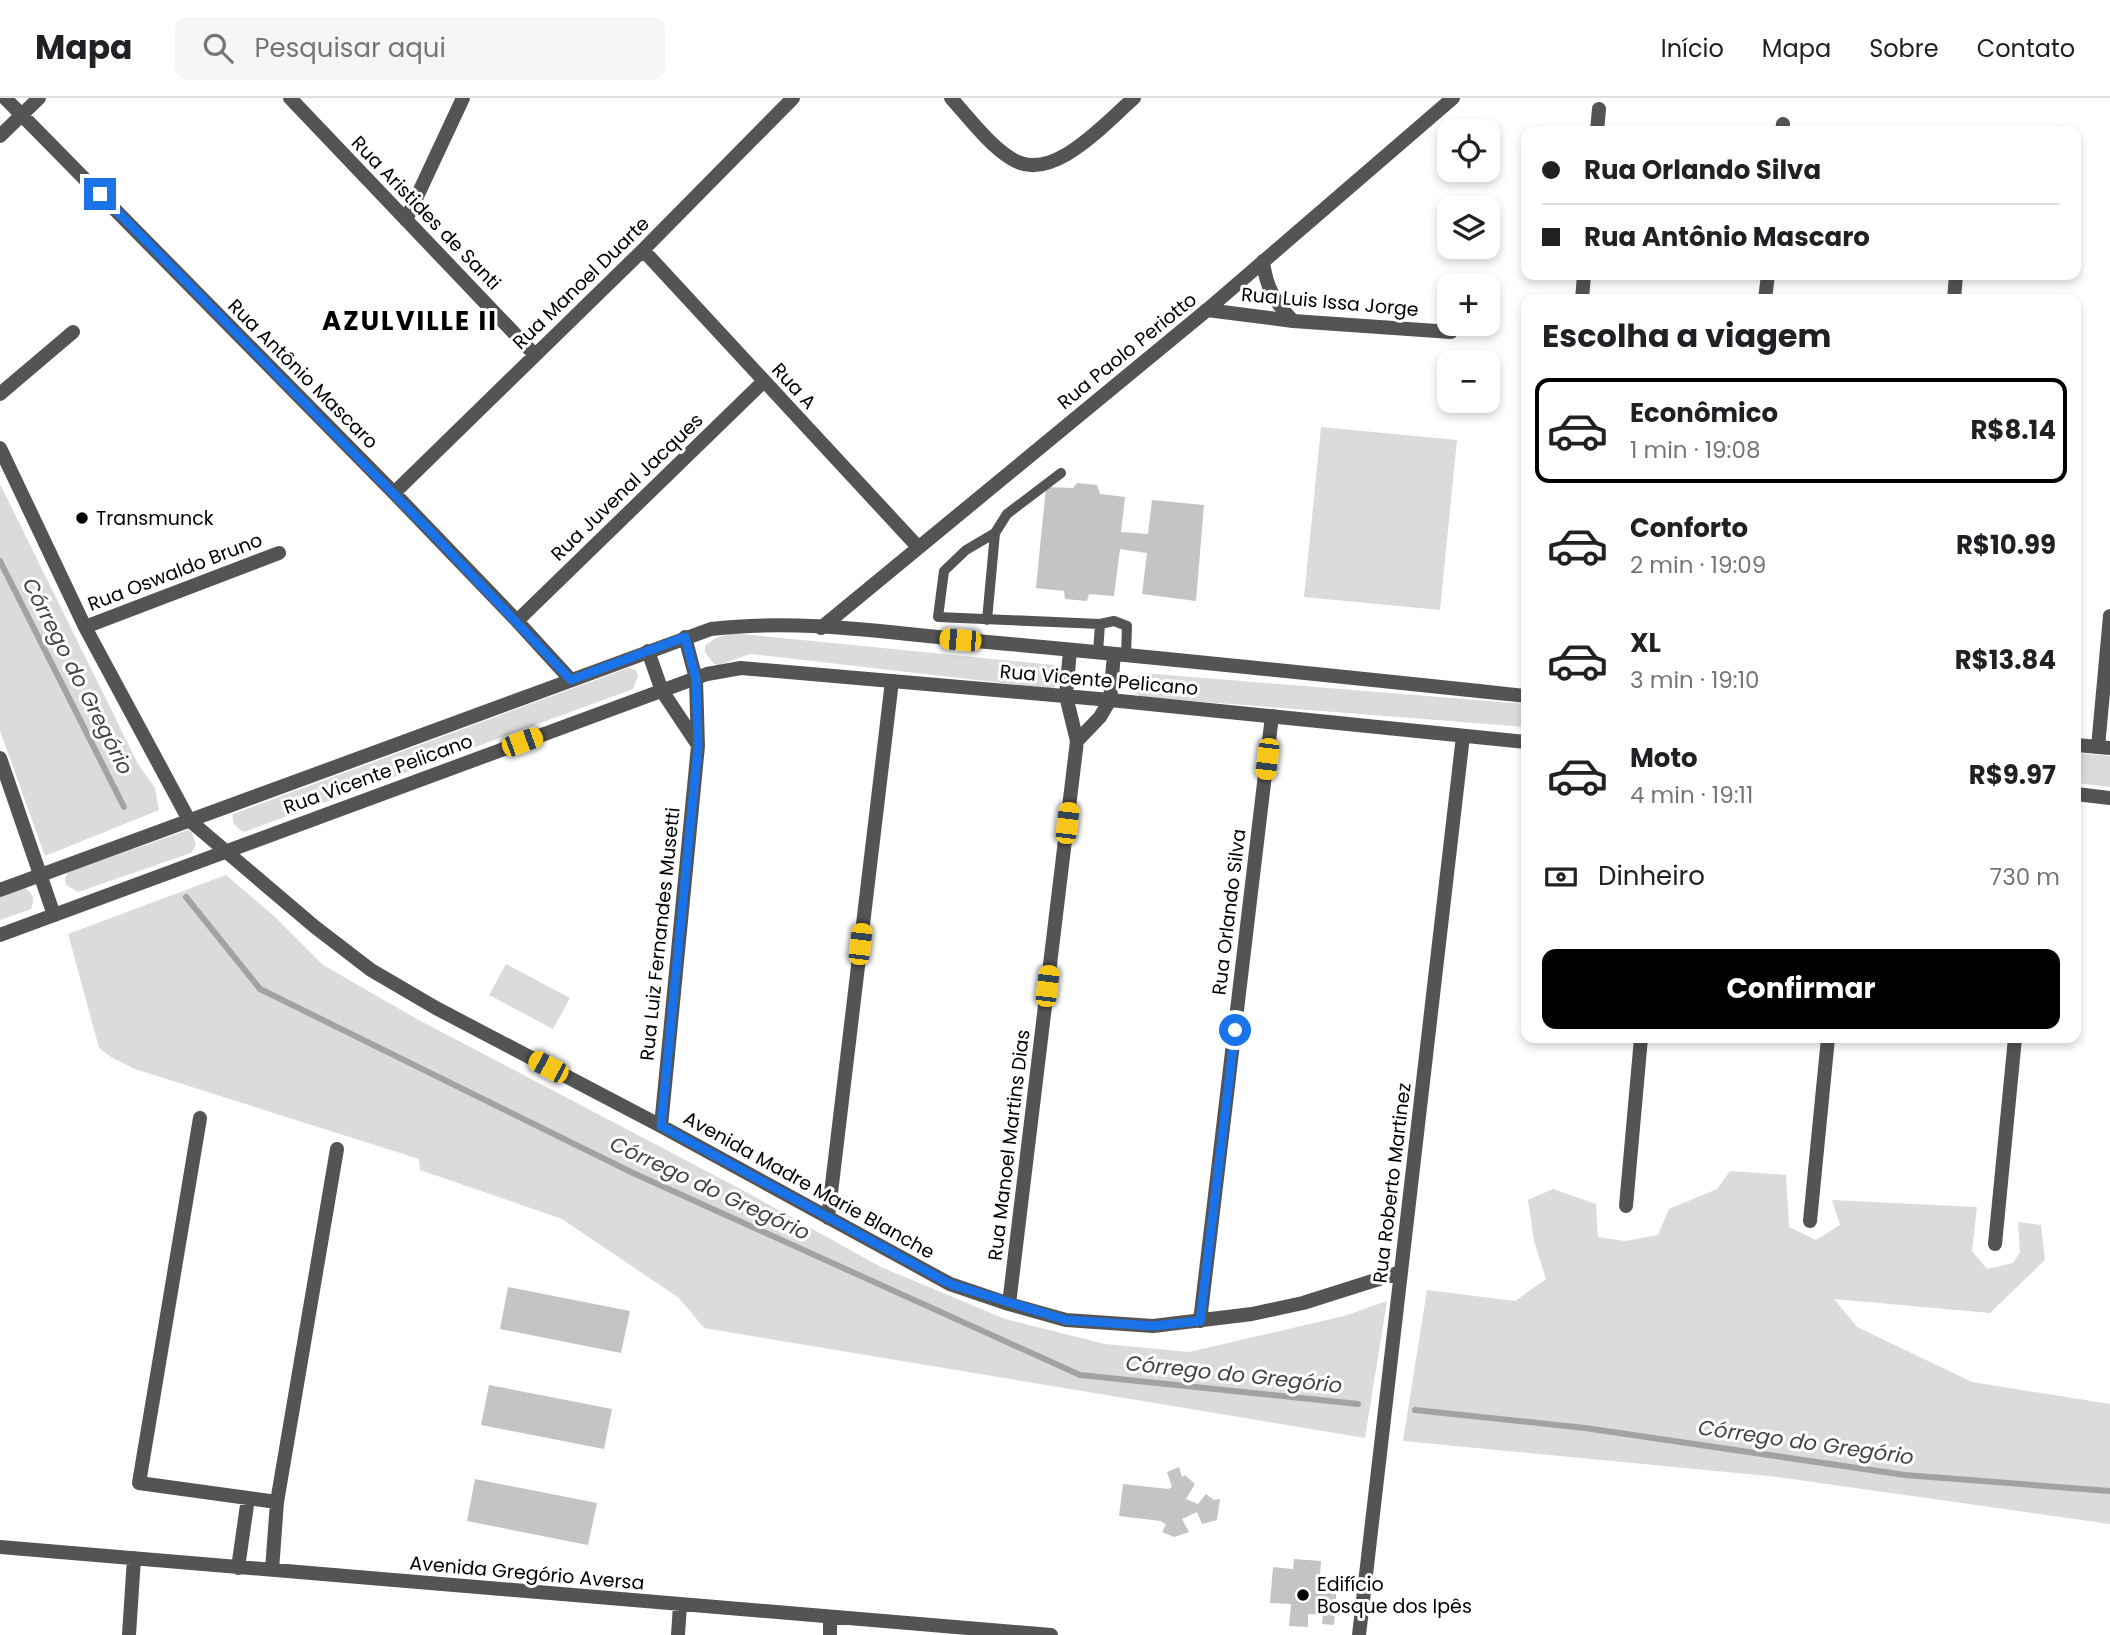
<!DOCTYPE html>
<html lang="pt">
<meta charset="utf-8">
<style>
:root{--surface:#fff;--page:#f6f6f6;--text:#202124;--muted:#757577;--line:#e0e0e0;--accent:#000}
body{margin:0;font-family:Poppins,sans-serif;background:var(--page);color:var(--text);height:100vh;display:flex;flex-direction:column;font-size:26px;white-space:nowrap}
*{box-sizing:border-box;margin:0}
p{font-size:23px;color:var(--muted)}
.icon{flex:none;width:38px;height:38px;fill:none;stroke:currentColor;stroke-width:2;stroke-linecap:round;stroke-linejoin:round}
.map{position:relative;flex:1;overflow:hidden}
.sheet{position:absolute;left:1521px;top:196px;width:560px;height:749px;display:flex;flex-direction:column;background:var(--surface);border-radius:14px;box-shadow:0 4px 10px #0003}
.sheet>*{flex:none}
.guide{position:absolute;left:1521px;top:28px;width:560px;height:154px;border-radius:14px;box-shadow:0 4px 10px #0003;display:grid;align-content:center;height:154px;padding:0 21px;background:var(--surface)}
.fabs{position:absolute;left:1437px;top:21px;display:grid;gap:14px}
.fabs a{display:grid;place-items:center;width:63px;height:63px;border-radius:14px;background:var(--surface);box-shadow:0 4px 10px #0003;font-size:35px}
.end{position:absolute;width:32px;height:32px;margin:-16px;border:9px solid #1a73e8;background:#fff;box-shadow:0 0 0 4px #fff}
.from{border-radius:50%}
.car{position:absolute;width:21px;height:42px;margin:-21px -10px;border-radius:9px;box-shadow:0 0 5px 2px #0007;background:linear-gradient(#f5c518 24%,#345 0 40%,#f5c518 0 76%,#345 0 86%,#f5c518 0)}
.guide b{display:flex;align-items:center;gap:24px;height:66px;font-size:26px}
.guide b+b{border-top:2px solid var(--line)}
.guide i{width:18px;height:18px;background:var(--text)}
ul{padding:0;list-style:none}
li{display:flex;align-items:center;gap:21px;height:105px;margin:0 14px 10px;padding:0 7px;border:4px solid transparent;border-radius:14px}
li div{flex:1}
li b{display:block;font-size:26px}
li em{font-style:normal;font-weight:700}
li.selected{border-color:var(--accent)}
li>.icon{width:63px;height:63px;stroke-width:1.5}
h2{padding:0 21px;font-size:32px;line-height:84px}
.pay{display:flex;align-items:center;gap:18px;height:77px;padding:0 21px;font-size:26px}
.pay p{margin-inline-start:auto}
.cta{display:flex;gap:14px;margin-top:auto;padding:14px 21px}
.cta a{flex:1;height:80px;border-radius:14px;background:var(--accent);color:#fff;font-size:28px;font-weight:700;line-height:80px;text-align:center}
header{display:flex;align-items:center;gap:42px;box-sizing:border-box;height:98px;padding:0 35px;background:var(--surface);border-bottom:2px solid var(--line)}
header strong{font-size:33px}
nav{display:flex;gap:38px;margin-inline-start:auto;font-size:24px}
.search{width:490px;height:63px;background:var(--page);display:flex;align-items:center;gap:18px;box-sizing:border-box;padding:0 24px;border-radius:14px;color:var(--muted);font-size:26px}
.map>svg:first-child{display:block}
.green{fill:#dbdbdb}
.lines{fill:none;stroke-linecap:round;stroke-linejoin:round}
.stream{stroke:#a2a2a2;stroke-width:6}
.building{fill:#c4c4c4}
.service{stroke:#545454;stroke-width:10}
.minor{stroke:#545454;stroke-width:14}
.tertiary{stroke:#545454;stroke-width:14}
.route{stroke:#1a73e8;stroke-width:9}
.poi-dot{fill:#000;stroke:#fff;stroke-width:2.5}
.labels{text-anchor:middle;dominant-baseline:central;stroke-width:6;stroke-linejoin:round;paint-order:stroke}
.street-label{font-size:19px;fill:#000;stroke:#fff}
.poi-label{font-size:19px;fill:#000;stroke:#fff;text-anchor:start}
.water-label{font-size:21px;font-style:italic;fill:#434343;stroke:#fff}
.district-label{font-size:26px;font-weight:bold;letter-spacing:2px;fill:#000;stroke:#fff}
</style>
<header>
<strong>Mapa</strong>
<div class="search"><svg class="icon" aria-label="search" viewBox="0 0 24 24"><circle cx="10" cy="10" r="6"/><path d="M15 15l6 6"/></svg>Pesquisar aqui</div>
<nav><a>Início</a><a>Mapa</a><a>Sobre</a><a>Contato</a></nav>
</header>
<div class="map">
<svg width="2110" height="1537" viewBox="0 0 2110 1537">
<rect width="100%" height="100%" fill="#fff"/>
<!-- green -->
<path class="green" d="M 1321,329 L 1457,342 L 1440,512 L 1304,499 Z
M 0,386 L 138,666 L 155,690 L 159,712 L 45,758 L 0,633 Z
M 732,535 L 1054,567 L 1062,573 L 1062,580 L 1054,590 L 1047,590 L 750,556 L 719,567 L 714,566 L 705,554 L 705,547 L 716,540 Z
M 628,570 L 636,572 L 638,578 L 633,591 L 244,734 C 237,730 231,725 233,716 Z
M 1143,575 L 1526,606 L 1526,629 L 1141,599 L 1137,596 L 1133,585 L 1138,577 Z
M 2076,655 L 2110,658 L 2110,689 L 2076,685 Z
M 188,732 L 192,735 L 196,747 L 191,755 L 78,794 L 66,787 L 65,781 L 68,774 Z
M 226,777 L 274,818 L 323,867 L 417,921 L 744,1093 L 881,1169 L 1005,1221 L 1105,1246 L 1189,1254 L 1344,1218 L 1387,1203 L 1365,1340 L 704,1230 L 679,1200 L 562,1121 L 420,1072 L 419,1061 L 135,971 L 111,959 L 99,950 L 68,836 Z
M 25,790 C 33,795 35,802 31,811 L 0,822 L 0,799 Z
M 506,866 L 570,900 L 553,931 L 489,897 Z
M 1730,1073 L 1786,1077 L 1789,1129 L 1816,1142 L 1840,1127 L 1832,1102 L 1977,1109 L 1972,1153 L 1987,1171 L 2013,1165 L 2020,1154 L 2018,1124 L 2041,1127 L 2045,1162 L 1990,1215 L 1834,1201 L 1857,1229 L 1972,1284 L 2110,1306 L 2110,1426 L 1778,1379 L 1403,1343 L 1427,1192 L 1515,1203 L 1546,1181 L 1534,1143 L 1528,1102 L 1553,1091 L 1596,1106 L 1598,1139 L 1625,1143 L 1658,1137 L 1669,1111 L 1717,1091 Z"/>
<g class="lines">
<!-- stream -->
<path class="stream" d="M 0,463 L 124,709
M 186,799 L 260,891 L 633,1075 L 1080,1277 L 1358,1306
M 1415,1312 L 1585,1330 L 1905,1377 L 2110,1393"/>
</g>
<!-- building -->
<path class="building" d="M 1077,385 L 1097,387 L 1100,396 L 1125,399 L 1121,434 L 1148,436 L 1152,402 L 1204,407 L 1196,503 L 1142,496 L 1147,455 L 1120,451 L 1114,498 L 1089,496 L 1087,503 L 1065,501 L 1064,493 L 1036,490 L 1046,389 L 1073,390 Z
M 508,1189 L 630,1213 L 621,1255 L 500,1231 Z
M 489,1287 L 612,1311 L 604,1351 L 481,1327 Z
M 1179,1369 L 1182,1379 L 1185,1377 L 1195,1386 L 1186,1401 L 1198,1406 L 1206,1396 L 1214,1402 L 1220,1401 L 1217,1422 L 1202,1426 L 1197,1414 L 1182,1421 L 1189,1434 L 1174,1439 L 1162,1434 L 1166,1427 L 1161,1423 L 1119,1418 L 1123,1386 L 1168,1391 L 1172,1389 L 1167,1374 Z
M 475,1381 L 597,1405 L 588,1447 L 467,1423 Z
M 1294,1461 L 1321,1463 L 1319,1489 L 1325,1490 L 1325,1485 L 1337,1486 L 1334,1527 L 1322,1526 L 1323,1517 L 1308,1516 L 1308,1529 L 1289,1528 L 1291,1506 L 1270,1505 L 1273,1469 L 1293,1471 Z"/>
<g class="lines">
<!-- service -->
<path class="service" d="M 995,435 L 966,452 L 944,473 L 938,519 L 1100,526 L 1098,554
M 987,522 L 995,435 L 1007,416 L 1061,375
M 1100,526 L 1114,523 L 1127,528 L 1126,557"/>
<!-- minor -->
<path class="minor" d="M 5,0 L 394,395 L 517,523 L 571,582
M 290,0 L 534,256
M 951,0 C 968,19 990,48 1012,61 C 1052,87 1106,24 1134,0
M 1597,33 L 1599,11
M 1782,33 L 1783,26
M 0,38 L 39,0
M 406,122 L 463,0
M 643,152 L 918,449
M 1582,201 L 1584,177
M 1765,201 L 1768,177
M 1954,201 L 1956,177
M 1207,212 L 1293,223 L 1451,234
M 0,296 L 73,234
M 0,350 L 85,529 L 189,722 L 315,829 L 371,872 L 436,910 L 661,1028 L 950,1186 L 1009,1206 L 1066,1222 L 1153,1228 L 1252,1216 L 1303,1205 L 1401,1174
M 394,395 L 643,152 L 793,0
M 517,523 L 764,283
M 85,529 L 279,455
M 662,593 L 698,647
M 1077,643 L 1100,619 L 1110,602
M 2098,649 L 2110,518
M 0,660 L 54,817
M 200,1020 L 139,1385 L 277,1404
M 661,1028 L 698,648 L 696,581
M 1626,1108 L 1641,940
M 828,1120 L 892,583
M 1810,1123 L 1828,940
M 1995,1146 L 2015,940
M 1009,1206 L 1077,643 L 1066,598
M 1200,1223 L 1272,618
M 0,1449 L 1051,1537
M 238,1470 L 248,1400
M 272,1472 L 277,1404 L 337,1051
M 129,1537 L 134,1460
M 678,1537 L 680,1507
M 830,1537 L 830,1520
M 1359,1537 L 1463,638"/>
<!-- tertiary -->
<path class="tertiary" d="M 1263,163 C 1266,190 1275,204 1293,223
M 821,530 L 1207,212 L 1453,0
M 685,539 L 696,581
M 648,553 L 662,593
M 1066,598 L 1070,552
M 1110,602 L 1114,556
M 2076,647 L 2110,650
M 2076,696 L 2110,700
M 0,792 L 711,531 C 802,520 896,536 987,544 C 1167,560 1346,579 1526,598
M 0,837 L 707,576 L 741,570 L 1110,602 L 1526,644"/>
</g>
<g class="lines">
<!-- route -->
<path class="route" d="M 100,96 L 429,432 L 571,582 L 685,539 L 696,581 L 698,648 L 661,1028 L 950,1186 L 1066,1222 L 1153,1228 L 1200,1223 L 1235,932"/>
</g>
<!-- markers -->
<g class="poi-dot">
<circle cx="82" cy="420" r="7"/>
<circle cx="1303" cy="1497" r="7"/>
</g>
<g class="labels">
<!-- street labels -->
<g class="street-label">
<text transform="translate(426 115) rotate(46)">Rua Aristides de Santi</text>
<text transform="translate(581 185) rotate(-44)">Rua Manoel Duarte</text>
<text transform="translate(1330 204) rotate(5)">Rua Luis Issa Jorge</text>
<text transform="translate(1127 253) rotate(-39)">Rua Paolo Periotto</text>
<text transform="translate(303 276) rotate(45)">Rua Antônio Mascaro</text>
<text transform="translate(794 288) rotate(47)">Rua A</text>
<text transform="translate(627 389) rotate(-44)">Rua Juvenal Jacques</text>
<text transform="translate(175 474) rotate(-21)">Rua Oswaldo Bruno</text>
<text transform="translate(1099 582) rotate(5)">Rua Vicente Pelicano</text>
<text transform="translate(378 676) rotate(-20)">Rua Vicente Pelicano</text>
<text transform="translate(1229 814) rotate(-83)">Rua Orlando Silva</text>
<text transform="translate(660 836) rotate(-84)">Rua Luiz Fernandes Musetti</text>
<text transform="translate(1009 1047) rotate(-83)">Rua Manoel Martins Dias</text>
<text transform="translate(1392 1085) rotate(-83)">Rua Roberto Martinez</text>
<text transform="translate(809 1087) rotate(29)">Avenida Madre Marie Blanche</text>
<text transform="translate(527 1475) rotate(5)">Avenida Gregório Aversa</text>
</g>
<!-- poi labels -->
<g class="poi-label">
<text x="96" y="420">Transmunck</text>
<text x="1317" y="1486">Edifício<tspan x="1317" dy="22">Bosque dos Ipês</tspan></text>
</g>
<!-- water labels -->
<g class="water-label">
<text transform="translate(78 578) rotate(63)">Córrego do Gregório</text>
<text transform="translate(710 1090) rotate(25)">Córrego do Gregório</text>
<text transform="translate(1234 1276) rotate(6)">Córrego do Gregório</text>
<text transform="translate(1806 1344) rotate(8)">Córrego do Gregório</text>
</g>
<!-- district labels -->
<g class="district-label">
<text x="410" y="223">AZULVILLE II</text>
</g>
</g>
</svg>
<div class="fabs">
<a><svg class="icon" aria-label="locate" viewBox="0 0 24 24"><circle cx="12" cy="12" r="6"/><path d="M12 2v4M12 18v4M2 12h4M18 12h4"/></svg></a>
<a><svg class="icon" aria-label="layers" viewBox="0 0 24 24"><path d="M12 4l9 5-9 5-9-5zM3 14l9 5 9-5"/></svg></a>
<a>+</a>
<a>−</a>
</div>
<i class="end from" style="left:1235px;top:932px"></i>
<i class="end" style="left:100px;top:96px"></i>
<i class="car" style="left:960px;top:542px;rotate:275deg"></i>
<i class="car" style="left:522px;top:644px;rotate:70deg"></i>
<i class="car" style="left:1267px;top:661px;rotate:187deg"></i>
<i class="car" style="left:1067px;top:725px;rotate:7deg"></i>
<i class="car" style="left:860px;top:846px;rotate:7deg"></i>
<i class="car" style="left:1047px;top:888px;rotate:7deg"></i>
<i class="car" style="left:548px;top:969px;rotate:298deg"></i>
<div class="guide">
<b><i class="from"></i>Rua Orlando Silva</b>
<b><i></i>Rua Antônio Mascaro</b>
</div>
<section class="sheet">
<h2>Escolha a viagem</h2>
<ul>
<li class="selected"><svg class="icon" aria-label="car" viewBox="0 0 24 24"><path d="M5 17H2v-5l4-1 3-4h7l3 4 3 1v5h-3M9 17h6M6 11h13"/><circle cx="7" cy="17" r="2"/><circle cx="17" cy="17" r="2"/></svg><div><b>Econômico</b><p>1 min · 19:08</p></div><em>R$8.14</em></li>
<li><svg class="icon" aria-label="car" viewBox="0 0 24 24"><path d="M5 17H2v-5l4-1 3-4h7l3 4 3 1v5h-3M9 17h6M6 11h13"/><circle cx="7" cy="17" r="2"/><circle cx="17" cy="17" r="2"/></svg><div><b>Conforto</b><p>2 min · 19:09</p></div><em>R$10.99</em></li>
<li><svg class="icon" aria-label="car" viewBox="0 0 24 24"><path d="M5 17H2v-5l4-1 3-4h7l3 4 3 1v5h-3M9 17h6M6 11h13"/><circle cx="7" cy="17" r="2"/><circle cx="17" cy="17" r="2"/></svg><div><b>XL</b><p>3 min · 19:10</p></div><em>R$13.84</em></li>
<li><svg class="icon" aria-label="car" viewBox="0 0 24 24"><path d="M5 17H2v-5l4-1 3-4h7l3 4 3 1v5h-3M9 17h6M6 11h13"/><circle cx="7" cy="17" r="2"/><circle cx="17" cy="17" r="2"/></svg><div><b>Moto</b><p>4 min · 19:11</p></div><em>R$9.97</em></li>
</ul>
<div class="pay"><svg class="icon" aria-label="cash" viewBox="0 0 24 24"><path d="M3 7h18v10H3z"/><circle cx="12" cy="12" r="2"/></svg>Dinheiro<p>730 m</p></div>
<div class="cta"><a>Confirmar</a></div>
</section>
</div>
